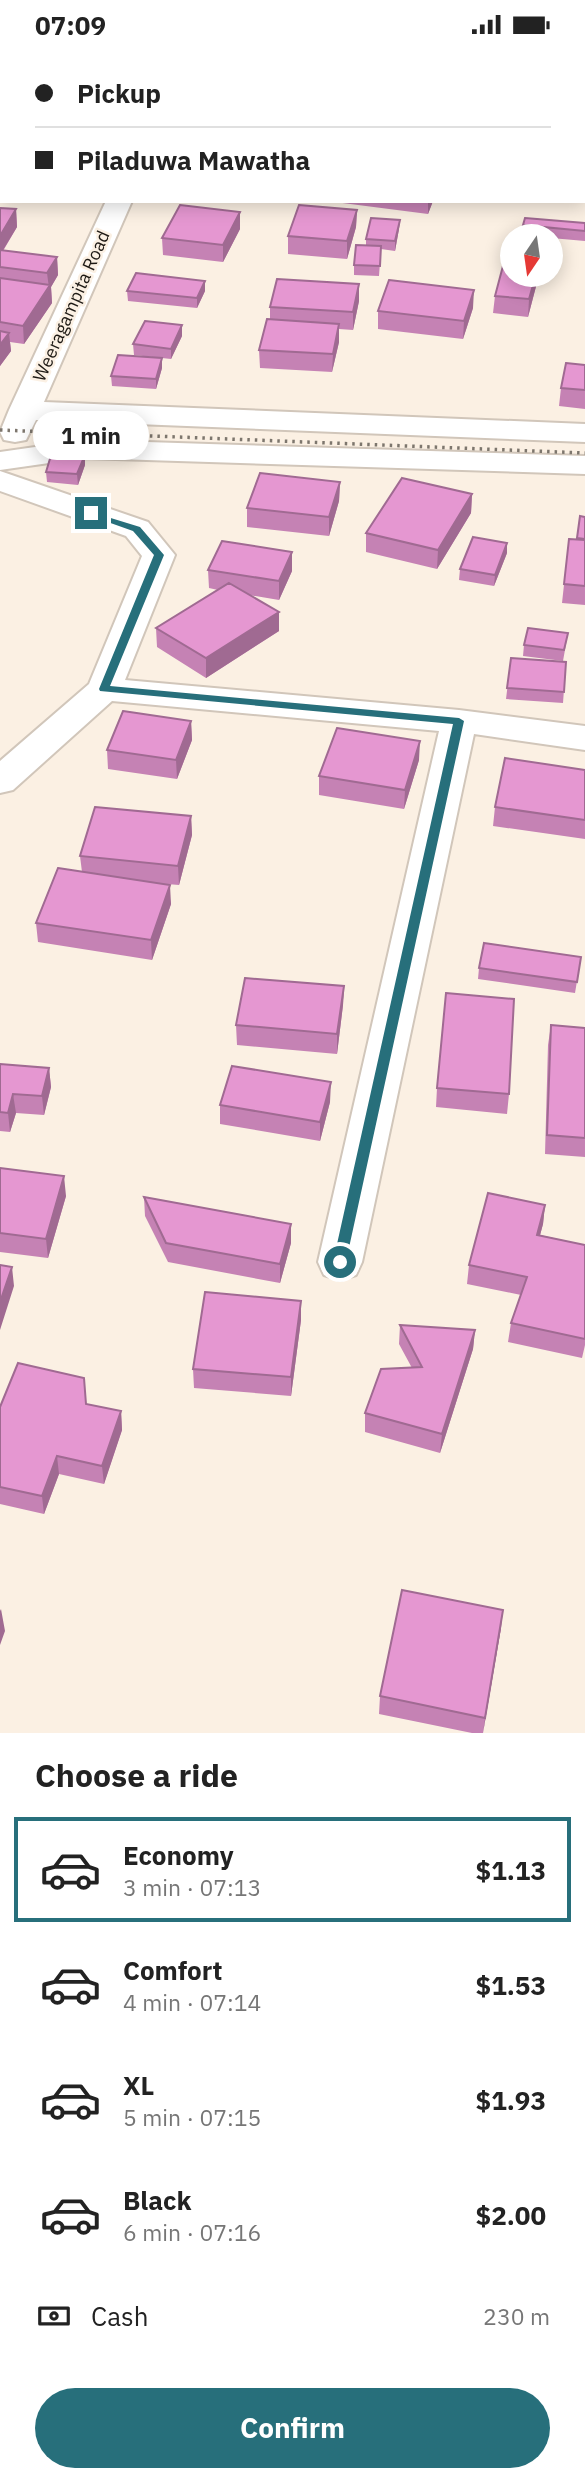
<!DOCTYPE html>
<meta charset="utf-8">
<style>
:root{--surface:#fff;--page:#f2f2f2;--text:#222;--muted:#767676;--line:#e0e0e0;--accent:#276f7b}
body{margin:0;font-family:"IBM Plex Sans",sans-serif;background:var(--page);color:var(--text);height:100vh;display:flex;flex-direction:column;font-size:26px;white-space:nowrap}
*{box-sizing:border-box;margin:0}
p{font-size:23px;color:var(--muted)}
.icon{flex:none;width:38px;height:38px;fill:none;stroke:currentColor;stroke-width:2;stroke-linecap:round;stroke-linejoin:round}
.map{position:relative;height:1684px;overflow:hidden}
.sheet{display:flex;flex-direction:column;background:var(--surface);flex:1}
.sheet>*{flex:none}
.hud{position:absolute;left:0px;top:0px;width:586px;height:154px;box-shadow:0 4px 18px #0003;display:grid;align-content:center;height:154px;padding:0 35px;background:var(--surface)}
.needle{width:46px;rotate:193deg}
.tools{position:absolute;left:500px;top:175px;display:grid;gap:14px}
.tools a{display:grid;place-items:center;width:63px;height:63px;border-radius:50%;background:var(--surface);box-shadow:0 4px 18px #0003;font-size:35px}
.end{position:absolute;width:32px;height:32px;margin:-16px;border:9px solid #276f7b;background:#fff;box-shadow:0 0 0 4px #fff}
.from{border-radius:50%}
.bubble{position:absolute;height:49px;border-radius:24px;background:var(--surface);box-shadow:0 4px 18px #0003;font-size:23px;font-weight:700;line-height:49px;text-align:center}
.hud b{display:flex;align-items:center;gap:24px;height:66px;font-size:26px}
.hud b+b{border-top:2px solid var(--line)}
.hud i{width:18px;height:18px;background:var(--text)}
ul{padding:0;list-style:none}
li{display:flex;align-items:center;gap:21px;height:105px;margin:0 14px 10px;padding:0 21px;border:4px solid transparent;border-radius:0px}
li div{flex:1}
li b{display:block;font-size:26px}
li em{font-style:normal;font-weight:700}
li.current{border-color:var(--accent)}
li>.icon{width:63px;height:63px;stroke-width:1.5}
h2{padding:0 35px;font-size:32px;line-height:84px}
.pay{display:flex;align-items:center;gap:18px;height:77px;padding:0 35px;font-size:26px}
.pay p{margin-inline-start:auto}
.button{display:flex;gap:14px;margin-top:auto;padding:14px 35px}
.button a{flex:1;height:80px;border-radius:42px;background:var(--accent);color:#fff;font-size:28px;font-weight:700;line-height:80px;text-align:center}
.status{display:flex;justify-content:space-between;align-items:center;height:49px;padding:0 35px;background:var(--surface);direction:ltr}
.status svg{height:19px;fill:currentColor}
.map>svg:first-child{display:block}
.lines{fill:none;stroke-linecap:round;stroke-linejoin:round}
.minor-casing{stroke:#d1c6ba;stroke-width:4}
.minor{fill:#fff;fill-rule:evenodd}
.rail{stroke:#7d766d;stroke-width:3.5;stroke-dasharray:2.5 5;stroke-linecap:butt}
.wall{fill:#c582b4}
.shaded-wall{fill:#a06a92}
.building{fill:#e597d1;stroke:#a06a92;stroke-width:2}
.route{fill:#276f7b}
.labels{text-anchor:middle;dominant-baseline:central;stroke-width:5;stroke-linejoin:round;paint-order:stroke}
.far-street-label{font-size:18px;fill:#1d1914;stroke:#fbf0e3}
</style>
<div class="status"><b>07:09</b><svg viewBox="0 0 49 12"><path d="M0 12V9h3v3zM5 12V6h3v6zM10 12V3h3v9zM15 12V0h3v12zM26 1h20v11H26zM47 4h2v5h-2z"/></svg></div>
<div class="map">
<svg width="585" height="1684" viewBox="0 0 585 1684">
<rect width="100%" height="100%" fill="#fbf0e3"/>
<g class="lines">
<!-- minor casing -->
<g class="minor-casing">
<path id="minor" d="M 179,0 L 203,0 L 178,2 Z
M 584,104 L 585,104 L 585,120 L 584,120 Z
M 106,152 L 132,152 L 44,353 L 585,375 L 585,393 L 36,371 L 26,391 L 15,393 L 4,391 L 0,383 L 9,361 Z
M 84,391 L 585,407 L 585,425 L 84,409 L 0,421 L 0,403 Z
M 0,422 L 148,473 L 175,506 L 125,631 L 459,661 L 585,677 L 585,701 L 474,685 L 362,1213 L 356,1226 L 340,1231 L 324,1226 L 318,1213 L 439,682 L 112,652 L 13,741 L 0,744 L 0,712 L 89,635 L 142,507 L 126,487 L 0,442 Z"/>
</g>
<!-- minor -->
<use href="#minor" class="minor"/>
<!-- rail -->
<path class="rail" d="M 0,381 L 585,404"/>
</g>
<!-- wall -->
<path class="wall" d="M 108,0 L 157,0 L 157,2 L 68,2 L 108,1 Z
M 374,0 L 411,0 L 410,2 L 374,2 Z
M 2,62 L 2,105 L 0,105 L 0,66 Z
M 327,152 L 433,152 L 428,165 Z
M 0,159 L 16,160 L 17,178 L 3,202 L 57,208 L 58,226 L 51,238 L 52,254 L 24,295 L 10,293 L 11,302 L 0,317 Z
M 357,161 L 356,178 L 347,210 L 288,205 L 288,187 Z
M 240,163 L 240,180 L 223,213 L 163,206 L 162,189 Z
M 400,171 L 399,180 L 395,202 L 381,200 L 379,227 L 354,226 L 354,216 L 366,197 L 366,190 Z
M 585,174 L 585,192 L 551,189 L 551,187 L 522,186 L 523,176 Z
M 513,226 L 539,226 L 528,268 L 493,264 L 495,247 Z
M 205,232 L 205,242 L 197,259 L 128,252 L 127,242 Z
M 359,252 L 353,281 L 339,280 L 339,293 L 332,323 L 260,319 L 259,301 L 270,270 L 270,258 Z
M 473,259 L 463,290 L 378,280 L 378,262 Z
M 182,287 L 171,310 L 134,306 L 133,295 Z
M 585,316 L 585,360 L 559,357 L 561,339 Z
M 162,319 L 156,340 L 112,337 L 111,327 Z
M 85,416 L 78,436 L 47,433 L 46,423 Z
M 340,433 L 339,452 L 329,487 L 247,478 L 247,459 Z
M 472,445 L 471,464 L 437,520 L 366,503 L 366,484 Z
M 580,467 L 585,468 L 585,556 L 562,554 L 569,490 L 577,491 Z
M 507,504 L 494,537 L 459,531 L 460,520 Z
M 208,521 L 292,522 L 279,551 L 249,546 L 279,563 L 279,582 L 206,629 L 157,598 L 156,579 L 218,541 L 209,539 Z
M 568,584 L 563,612 L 523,607 L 524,596 Z
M 511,609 L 566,613 L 563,654 L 506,650 Z
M 191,672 L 192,691 L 177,730 L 108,720 L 107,701 Z
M 419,711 L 404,760 L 319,746 L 319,727 Z
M 585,721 L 585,790 L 493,777 L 495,758 Z
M 191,767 L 192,786 L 179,836 L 167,835 L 171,855 L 152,911 L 38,893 L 36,874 L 82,823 L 80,807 Z
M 581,908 L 575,944 L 478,930 L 479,919 Z
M 344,937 L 343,956 L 337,1005 L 237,996 L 236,976 Z
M 551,976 L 585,979 L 585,1108 L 545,1105 L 548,996 Z
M 0,1015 L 49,1019 L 51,1038 L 44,1066 L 16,1064 L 10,1083 L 0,1082 Z
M 437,1039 L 509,1045 L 507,1065 L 436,1058 Z
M 330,1053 L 320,1092 L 220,1075 L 220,1056 Z
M 0,1119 L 66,1147 L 48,1209 L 0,1203 Z
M 144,1148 L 291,1175 L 291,1194 L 280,1234 L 168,1213 L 145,1167 Z
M 545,1156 L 543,1175 L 540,1186 L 585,1196 L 585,1296 L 582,1309 L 508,1293 L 511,1274 L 521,1246 L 467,1235 L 469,1216 Z
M 301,1252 L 301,1271 L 291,1347 L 194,1339 L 193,1320 Z
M 400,1276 L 475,1281 L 473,1300 L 440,1404 L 365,1383 L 365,1364 L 412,1319 L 399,1295 Z
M 87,1355 L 121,1362 L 122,1381 L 104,1435 L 59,1425 L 44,1465 L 0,1455 L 0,1358 Z
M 501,1579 L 483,1684 L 472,1684 L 379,1665 L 380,1647 Z"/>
<!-- shaded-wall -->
<path class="shaded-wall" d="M 428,152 L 433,152 L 428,165 Z
M 16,160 L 17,178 L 0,206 L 0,187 Z
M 357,161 L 356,178 L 347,210 L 347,192 Z
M 240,163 L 240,180 L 223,213 L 223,196 Z
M 400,171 L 399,180 L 395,202 L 395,192 Z
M 57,208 L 58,226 L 51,238 L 52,254 L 24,295 L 23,277 L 49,239 L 47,224 Z
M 536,226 L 539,226 L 528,268 L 529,250 Z
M 205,232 L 205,242 L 197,259 L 197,249 Z
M 359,235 L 359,252 L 353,281 L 353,263 Z
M 474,241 L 473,259 L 463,290 L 464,272 Z
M 339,275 L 339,293 L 332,323 L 333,305 Z
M 182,276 L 182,287 L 171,310 L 171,300 Z
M 9,284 L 11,302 L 0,317 L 0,296 Z
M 162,309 L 162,319 L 156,340 L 156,330 Z
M 85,406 L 85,416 L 78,436 L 77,425 Z
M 340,433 L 339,452 L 329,487 L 329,468 Z
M 472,445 L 471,464 L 437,520 L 438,501 Z
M 507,494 L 507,504 L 494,537 L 495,526 Z
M 292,503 L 292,522 L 279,551 L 279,532 Z
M 279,563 L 279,582 L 206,629 L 206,609 Z
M 191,672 L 192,691 L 177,730 L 176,711 Z
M 420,692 L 419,711 L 404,760 L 405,741 Z
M 191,767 L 192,786 L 179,836 L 178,817 Z
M 170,836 L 171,855 L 152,911 L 151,891 Z
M 344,937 L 343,956 L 337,1005 L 337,985 Z
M 49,1019 L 51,1038 L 44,1066 L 42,1047 Z
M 331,1033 L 330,1053 L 320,1092 L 320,1073 Z
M 13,1045 L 16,1064 L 10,1083 L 8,1064 Z
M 64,1127 L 66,1147 L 48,1209 L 46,1190 Z
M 545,1156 L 543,1175 L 535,1205 L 537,1186 Z
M 291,1175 L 291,1194 L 280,1234 L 280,1215 Z
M 12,1218 L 14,1237 L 0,1281 L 0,1253 Z
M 301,1252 L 301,1271 L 291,1347 L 291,1328 Z
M 475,1281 L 473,1300 L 440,1404 L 442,1385 Z
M 121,1362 L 122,1381 L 104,1435 L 102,1417 Z
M 57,1407 L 59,1425 L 44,1465 L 42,1447 Z
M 1,1560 L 5,1582 L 0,1596 L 0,1562 Z
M 503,1561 L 501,1579 L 483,1684 L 485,1669 Z"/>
<!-- building -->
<path class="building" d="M 23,0 L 55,0 L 55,1 L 22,1 Z
M 69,0 L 92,0 L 117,2 L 68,2 Z
M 316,0 L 353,0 L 368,2 L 315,2 Z
M 432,0 L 449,0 L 470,2 L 431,2 Z
M 2,62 L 2,89 L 0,88 L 0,66 Z
M 180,156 L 240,163 L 223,196 L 162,189 Z
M 299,156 L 357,161 L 347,192 L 288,187 Z
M 0,159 L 16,160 L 0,187 Z
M 371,169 L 400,171 L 395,192 L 366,190 Z
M 525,169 L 585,174 L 585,182 L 523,176 Z
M 356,196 L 381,197 L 380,217 L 354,216 Z
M 508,198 L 513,198 L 513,226 L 536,226 L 529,250 L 495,247 Z
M 0,201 L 57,208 L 47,224 L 0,218 Z
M 136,224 L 205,232 L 197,249 L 127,242 Z
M 0,229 L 50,236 L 23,277 L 0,273 Z
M 277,230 L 359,235 L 353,263 L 270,258 Z
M 389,231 L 474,241 L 464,272 L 378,262 Z
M 267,270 L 339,275 L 333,305 L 259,301 Z
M 145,272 L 182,276 L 171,300 L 133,295 Z
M 0,282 L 9,284 L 0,296 Z
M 118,306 L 162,309 L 156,330 L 111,327 Z
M 566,314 L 585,316 L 585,341 L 561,339 Z
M 52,403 L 85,406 L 77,425 L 46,423 Z
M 260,424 L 340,433 L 329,468 L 247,459 Z
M 402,429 L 472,445 L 438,501 L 366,484 Z
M 580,467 L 585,468 L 585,490 L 577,489 Z
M 473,488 L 507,494 L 495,526 L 460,520 Z
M 569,490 L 585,491 L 585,537 L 564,535 Z
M 222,492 L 292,503 L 279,532 L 208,521 Z
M 229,534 L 279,563 L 206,609 L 156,579 Z
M 528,579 L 568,584 L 564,601 L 524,596 Z
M 511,609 L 566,613 L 564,643 L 507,639 Z
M 123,662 L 191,672 L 176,711 L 107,701 Z
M 337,679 L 420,692 L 405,741 L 319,727 Z
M 505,709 L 585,721 L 585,771 L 495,758 Z
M 95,758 L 191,767 L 178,817 L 80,807 Z
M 58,819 L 170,836 L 151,891 L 36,874 Z
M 484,894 L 581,908 L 577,933 L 479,919 Z
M 245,929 L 344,937 L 337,985 L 236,976 Z
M 446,944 L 514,950 L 509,1045 L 437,1039 Z
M 551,976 L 585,979 L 585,1089 L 547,1086 Z
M 0,1015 L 49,1019 L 42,1047 L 13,1045 L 8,1064 L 0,1063 Z
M 232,1017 L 331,1033 L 320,1073 L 220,1056 Z
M 0,1119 L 64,1127 L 46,1190 L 0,1184 Z
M 488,1144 L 545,1156 L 537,1186 L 585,1196 L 585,1290 L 511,1274 L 527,1228 L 469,1216 Z
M 144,1148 L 291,1175 L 280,1215 L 166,1194 Z
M 0,1216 L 12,1218 L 0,1253 Z
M 205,1243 L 301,1252 L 291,1328 L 193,1320 Z
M 400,1276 L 475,1281 L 442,1385 L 365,1364 L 381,1320 L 422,1318 Z
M 18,1314 L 84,1329 L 86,1355 L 121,1362 L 102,1417 L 57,1407 L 42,1447 L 0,1438 L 0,1358 Z
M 402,1541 L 503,1561 L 485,1669 L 380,1647 Z"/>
<!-- route -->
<path class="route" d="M 88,462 L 140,478 L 164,506 L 110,637 L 459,669 L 464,672 L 345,1217 L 340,1219 L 333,1213 L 453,675 L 100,642 L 99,640 L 154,506 L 133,482 L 88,466 Z"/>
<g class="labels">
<!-- far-street labels -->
<g class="far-street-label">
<text transform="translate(71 257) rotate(-66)">Weeragampita Road</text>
</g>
</g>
</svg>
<div class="tools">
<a><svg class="needle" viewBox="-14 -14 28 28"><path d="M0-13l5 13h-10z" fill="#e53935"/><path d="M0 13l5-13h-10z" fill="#767676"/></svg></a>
</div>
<i class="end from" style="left:340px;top:1213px"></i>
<i class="end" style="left:91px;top:464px"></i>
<div class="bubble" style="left:33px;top:362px;width:116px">1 min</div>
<div class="hud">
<b><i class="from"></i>Pickup</b>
<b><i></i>Piladuwa Mawatha</b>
</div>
</div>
<section class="sheet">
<h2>Choose a ride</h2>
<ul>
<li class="current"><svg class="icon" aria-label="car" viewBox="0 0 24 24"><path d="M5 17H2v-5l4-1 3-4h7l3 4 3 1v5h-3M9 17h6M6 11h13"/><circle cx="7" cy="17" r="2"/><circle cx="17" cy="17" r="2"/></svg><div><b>Economy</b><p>3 min · 07:13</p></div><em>$1.13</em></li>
<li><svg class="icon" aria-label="car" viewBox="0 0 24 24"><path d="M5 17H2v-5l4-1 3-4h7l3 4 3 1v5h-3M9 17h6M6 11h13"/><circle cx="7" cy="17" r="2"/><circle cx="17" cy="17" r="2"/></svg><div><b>Comfort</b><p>4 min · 07:14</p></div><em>$1.53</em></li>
<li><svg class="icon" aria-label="car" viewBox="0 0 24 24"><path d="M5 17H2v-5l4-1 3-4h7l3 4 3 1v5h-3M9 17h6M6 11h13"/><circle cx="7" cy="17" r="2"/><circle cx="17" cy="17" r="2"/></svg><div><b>XL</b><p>5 min · 07:15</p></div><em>$1.93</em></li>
<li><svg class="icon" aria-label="car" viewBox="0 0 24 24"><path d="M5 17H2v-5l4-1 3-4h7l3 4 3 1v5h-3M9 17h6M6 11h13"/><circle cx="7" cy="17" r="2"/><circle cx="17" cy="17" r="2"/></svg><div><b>Black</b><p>6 min · 07:16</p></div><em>$2.00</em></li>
</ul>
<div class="pay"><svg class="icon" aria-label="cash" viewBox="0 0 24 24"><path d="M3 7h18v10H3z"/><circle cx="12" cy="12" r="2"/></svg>Cash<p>230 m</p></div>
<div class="button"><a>Confirm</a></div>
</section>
